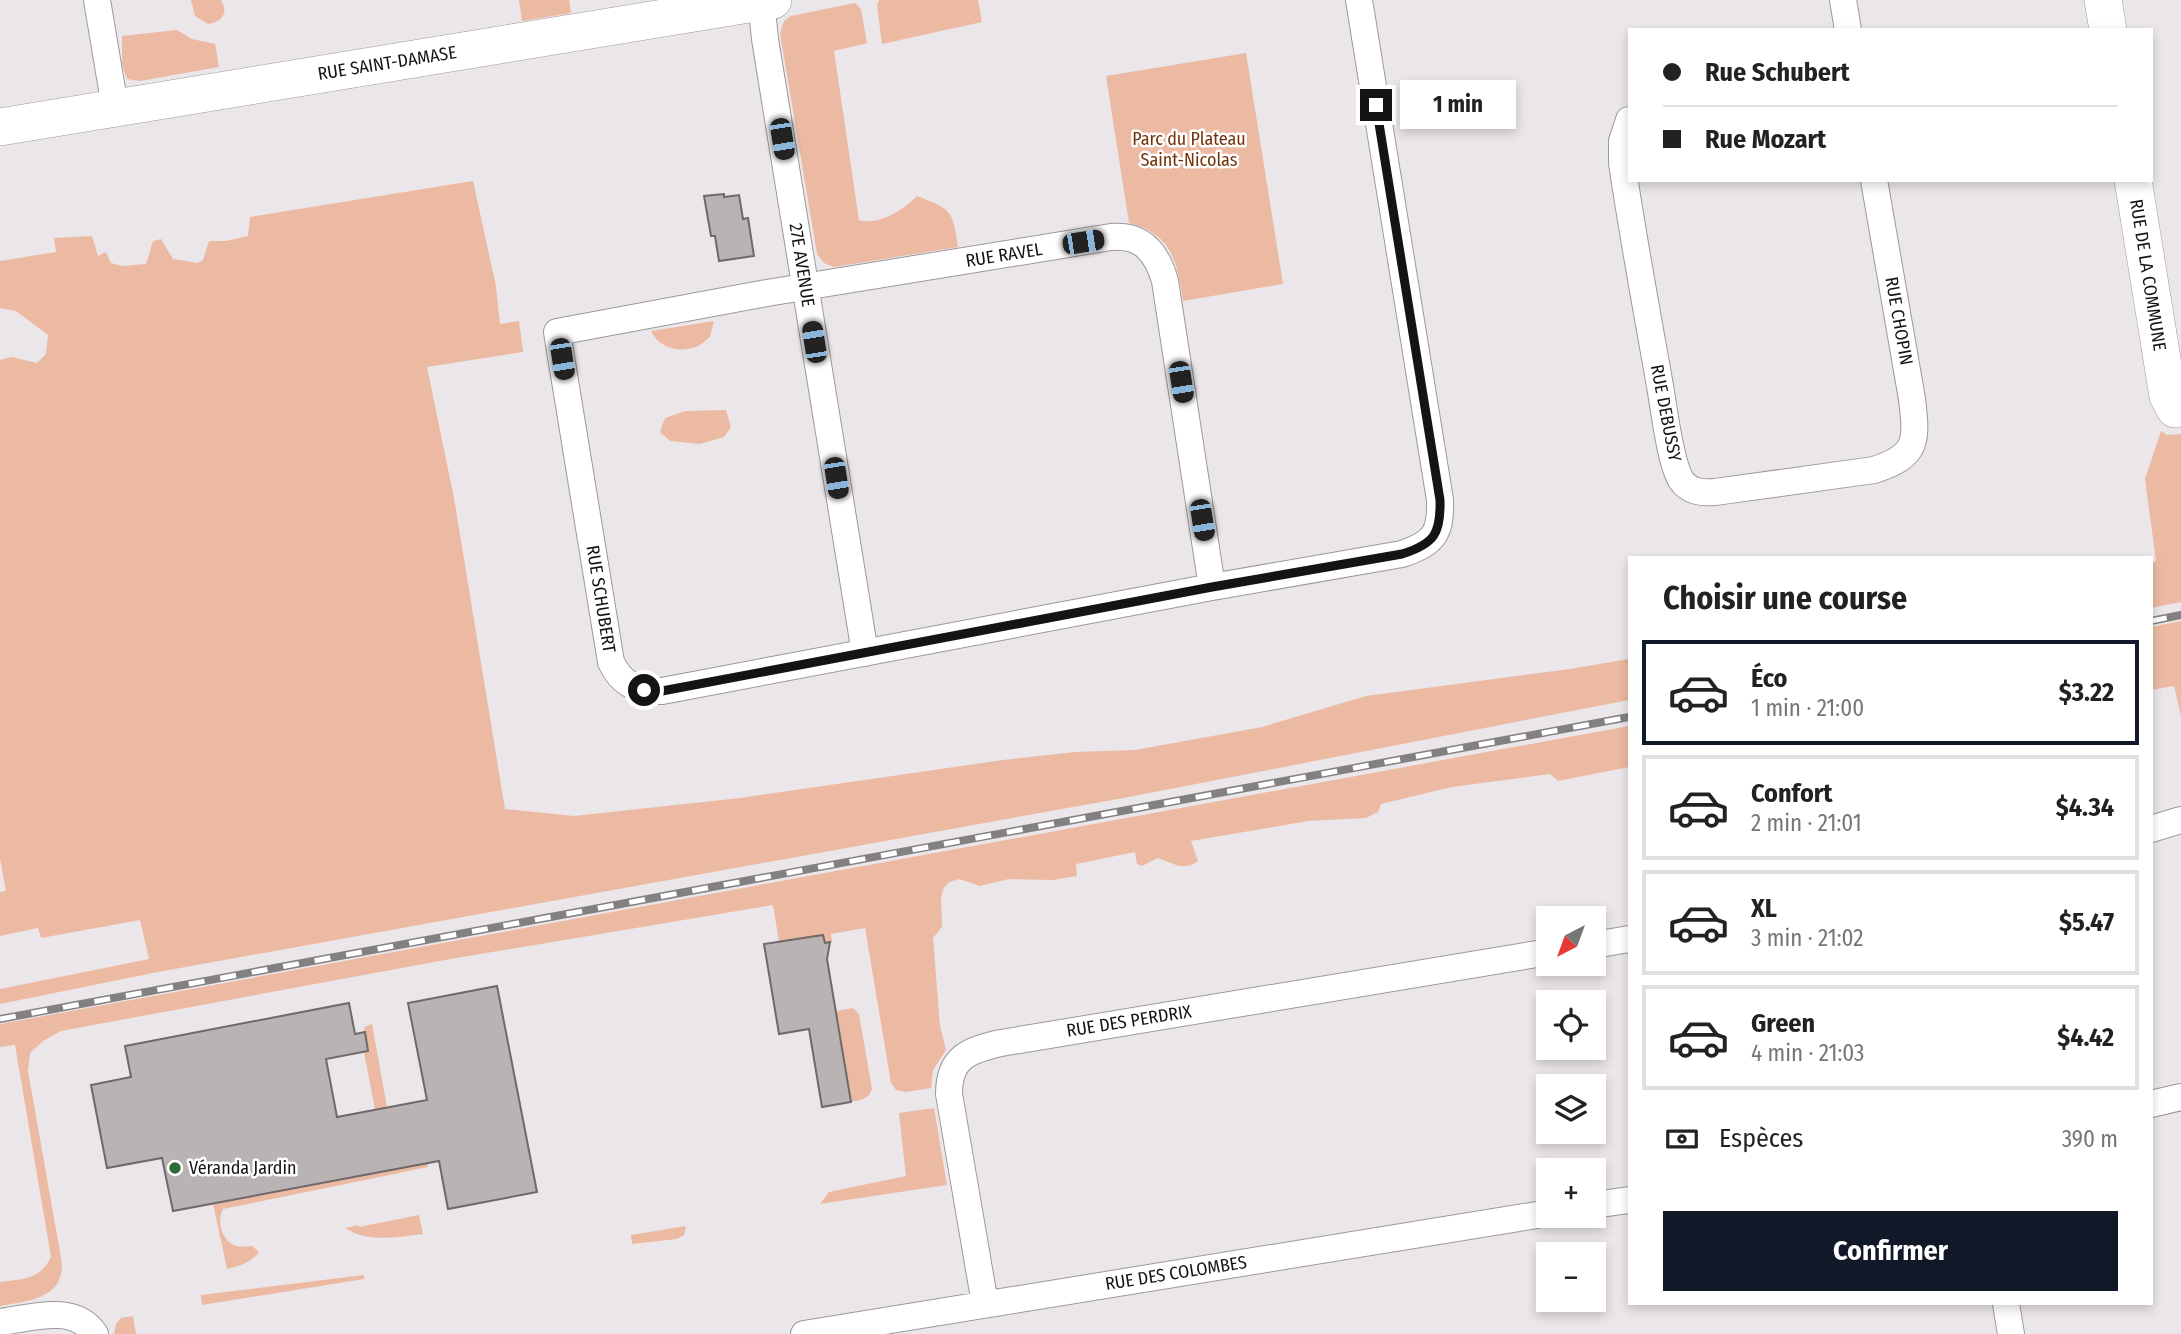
<!DOCTYPE html>
<html lang="fr">
<meta charset="utf-8">
<style>
:root{--surface:#fff;--page:#f6f6f6;--text:#222;--muted:#767676;--line:#e0e0e0;--accent:#111827}
body{margin:0;font-family:"Fira Sans Condensed",sans-serif;background:var(--page);color:var(--text);height:100vh;display:flex;flex-direction:column;font-size:26px;white-space:nowrap}
*{box-sizing:border-box;margin:0}
p{font-size:23px;color:var(--muted)}
.icon{flex:none;width:38px;height:38px;fill:none;stroke:currentColor;stroke-width:2;stroke-linecap:round;stroke-linejoin:round}
.map{position:relative;flex:1;overflow:hidden}
.details{position:absolute;left:1628px;top:556px;width:525px;height:749px;display:flex;flex-direction:column;background:var(--surface);border-radius:0px;box-shadow:0 4px 10px #0003}
.details>*{flex:none}
.top-card{position:absolute;left:1628px;top:28px;width:525px;height:154px;border-radius:0px;box-shadow:0 4px 10px #0003;display:grid;align-content:center;height:154px;padding:0 35px;background:var(--surface)}
.needle{width:46px;rotate:221deg}
.controls{position:absolute;left:1536px;top:906px;display:grid;gap:14px}
.controls a{display:grid;place-items:center;width:70px;height:70px;border-radius:0px;background:var(--surface);box-shadow:0 4px 10px #0003;font-size:35px}
.end{position:absolute;width:32px;height:32px;margin:-16px;border:9px solid #151415;background:#fff;box-shadow:0 0 0 4px #fff}
.from{border-radius:50%}
.bubble{position:absolute;height:49px;border-radius:0px;background:var(--surface);box-shadow:0 4px 10px #0003;font-size:23px;font-weight:700;line-height:49px;text-align:center}
.car{position:absolute;width:21px;height:42px;margin:-21px -10px;border-radius:9px;box-shadow:0 0 5px 2px #0007;background:linear-gradient(#222 24%,#8ab4d8 0 40%,#222 0 76%,#8ab4d8 0 86%,#222 0)}
.top-card b{display:flex;align-items:center;gap:24px;height:66px;font-size:26px}
.top-card b+b{border-top:2px solid var(--line)}
.top-card i{width:18px;height:18px;background:var(--text)}
ul{padding:0;list-style:none}
li{display:flex;align-items:center;gap:21px;height:105px;margin:0 14px 10px;padding:0 21px;border:4px solid var(--line);border-radius:0px}
li div{flex:1}
li b{display:block;font-size:26px}
li em{font-style:normal;font-weight:700}
li.selected{border-color:var(--accent)}
li>.icon{width:63px;height:63px;stroke-width:1.5}
h2{padding:0 35px;font-size:32px;line-height:84px}
.pay{display:flex;align-items:center;gap:18px;height:77px;padding:0 35px;font-size:26px}
.pay p{margin-inline-start:auto}
.cta{display:flex;gap:14px;margin-top:auto;padding:14px 35px}
.cta a{flex:1;height:80px;border-radius:0px;background:var(--accent);color:#fff;font-size:28px;font-weight:700;line-height:80px;text-align:center}
.map>svg:first-child{display:block}
.green{fill:#ecbaa2}
.building{fill:#b9b3b3;stroke:#6f6a6a;stroke-width:2}
.lines{fill:none;stroke-linecap:round;stroke-linejoin:round}
.street-casing{stroke:#9c989b;stroke-width:28}
.secondary-casing{stroke:#9c989b;stroke-width:38}
.street{stroke:#fff;stroke-width:26}
.secondary{stroke:#fff;stroke-width:37}
.rail-casing{stroke:#838082;stroke-width:8}
.rail{stroke:#fff;stroke-width:5;stroke-dasharray:16;stroke-linecap:butt}
.route{stroke:#151415;stroke-width:9}
.poi-dot{fill:#2a6f3a;stroke:#fff;stroke-width:2.5}
.labels{text-anchor:middle;dominant-baseline:central;stroke-width:5;stroke-linejoin:round;paint-order:stroke}
.street-label{font-size:18px;fill:#151415;stroke:#fff}
.park-label{font-size:18px;fill:#74330a;stroke:#fff}
.poi-label{font-size:18px;fill:#151415;stroke:#fff;text-anchor:start}
</style>
<div class="map">
<svg width="2181" height="1334" viewBox="0 0 2181 1334">
<rect width="100%" height="100%" fill="#ebe6e9"/>
<!-- green -->
<path class="green" d="M 191,0 L 221,0 C 229,13 222,22 208,24 L 195,16 Z
M 519,0 L 569,0 L 571,13 L 522,21 Z
M 879,0 L 978,0 L 982,22 L 882,44 L 877,5 Z
M 855,3 L 861,9 L 867,43 L 834,51 L 859,220 C 879,226 903,210 917,196 C 951,209 953,210 958,247 L 834,267 L 824,263 L 817,254 L 780,33 L 784,21 L 791,16 Z
M 177,30 L 192,39 L 215,44 L 219,67 L 140,81 L 127,79 L 122,64 L 122,36 Z
M 1246,53 L 1283,284 L 1183,301 C 1177,261 1172,234 1129,223 L 1106,76 Z
M 473,181 L 496,286 L 500,324 L 519,321 L 523,352 L 427,367 L 454,498 L 505,809 L 574,816 L 740,798 L 1003,760 L 1075,752 L 1135,750 L 1262,727 L 1366,696 L 1570,669 L 1629,659 L 1629,700 L 1129,797 L 158,972 L 0,1004 L 0,989 L 149,959 L 140,920 L 41,938 L 38,928 L 0,936 L 0,892 L 6,891 L 0,859 L 0,360 L 11,357 L 37,363 L 46,354 L 48,335 L 16,311 L 0,308 L 0,261 L 56,252 L 54,238 L 92,236 L 98,256 L 106,252 L 111,263 L 122,266 L 146,264 L 153,241 L 161,239 L 173,259 L 198,263 L 203,260 L 209,241 L 226,241 L 248,236 L 250,217 Z
M 714,321 L 710,337 C 706,340 701,345 696,347 C 678,353 659,348 651,331 Z
M 726,410 L 731,427 L 724,437 L 700,444 L 670,441 L 660,432 L 665,418 L 685,411 Z
M 2161,431 L 2167,435 L 2181,434 L 2181,602 L 2151,608 L 2151,563 L 2156,561 L 2145,479 Z
M 2181,621 L 2181,716 L 2174,686 L 2151,690 L 2151,627 Z
M 1629,726 L 1629,767 L 1558,781 L 1550,774 L 1452,787 L 1381,804 L 1378,812 L 1366,818 L 1308,821 L 1191,841 L 1198,861 C 1183,872 1173,863 1158,858 L 1142,866 L 1137,864 L 1135,852 L 1076,864 L 1077,876 L 1053,880 L 1009,879 L 980,886 L 959,879 L 949,882 L 943,889 L 941,898 L 942,927 L 933,938 L 940,1026 L 946,1050 L 933,1070 L 931,1088 L 906,1092 L 896,1090 L 891,1083 L 865,928 L 831,934 L 832,942 L 825,943 L 823,935 L 779,942 L 773,905 L 445,960 L 61,1031 L 43,1041 L 30,1053 L 28,1071 L 60,1252 C 61,1258 63,1268 61,1274 C 56,1300 21,1302 0,1306 L 0,1282 C 23,1279 40,1280 51,1257 L 15,1045 L 0,1047 L 0,1024 Z
M 853,1008 L 859,1014 L 872,1089 C 869,1099 861,1100 851,1102 L 836,1011 Z
M 372,1024 L 387,1107 L 375,1110 L 364,1052 L 368,1051 L 364,1027 Z
M 934,1108 L 947,1185 L 820,1204 L 829,1192 L 906,1176 L 899,1113 Z
M 427,1163 L 428,1167 L 223,1209 C 217,1221 221,1239 234,1245 C 240,1248 246,1246 252,1246 L 259,1252 C 251,1263 239,1266 227,1269 L 213,1204 Z
M 419,1215 L 423,1234 C 397,1237 368,1243 345,1228 L 358,1225 L 359,1227 Z
M 686,1226 L 684,1235 L 677,1239 L 632,1244 L 631,1235 Z
M 364,1275 L 364,1279 L 202,1305 L 201,1295 Z
M 133,1316 L 136,1334 L 114,1334 L 116,1324 L 121,1318 Z"/>
<!-- building -->
<path class="building" d="M 724,194 L 724,197 L 739,195 L 743,219 L 748,218 L 754,256 L 719,261 L 715,236 L 711,236 L 704,196 Z
M 823,935 L 825,943 L 830,942 L 827,959 L 851,1102 L 822,1107 L 809,1029 L 779,1034 L 764,944 Z
M 497,986 L 537,1192 L 448,1209 L 439,1161 L 173,1211 L 162,1158 L 107,1168 L 91,1085 L 131,1077 L 125,1046 L 349,1003 L 355,1034 L 365,1032 L 368,1051 L 326,1059 L 337,1117 L 427,1100 L 408,1003 Z"/>
<g class="lines">
<!-- street casing -->
<g class="street-casing">
<path id="street" d="M 97,0 L 115,107
M 761,0 L 765,39 L 865,653
M 1843,0 L 1848,30
M 1629,120 L 1622,141 L 1622,163 C 1633,238 1647,312 1660,386 C 1664,408 1670,462 1681,480 C 1689,492 1702,493 1715,492 L 1874,470 C 1918,456 1917,441 1912,399 L 1874,180
M 1212,587 L 1165,281 C 1157,253 1143,234 1111,237 L 767,293 L 557,332 L 611,662 C 621,684 638,692 662,691 L 1212,587 L 1402,554 C 1434,543 1441,534 1440,500 L 1359,0
M 2151,829 L 2181,820
M 1594,945 L 1629,939
M 2151,1104 L 2181,1097
M 1594,1205 L 1629,1200
M 985,1304 L 949,1094 C 949,1057 969,1050 1001,1043 L 1549,952
M 2006,1304 L 2011,1334
M 0,1322 C 32,1318 74,1303 95,1334
M 804,1334 L 1549,1213"/>
</g>
<!-- secondary casing -->
<g class="secondary-casing">
<path id="secondary" d="M 2103,0 L 2108,30
M 0,127 L 773,0
M 2133,180 L 2168,396 L 2175,409"/>
</g>
<!-- street -->
<use href="#street" class="street"/>
<!-- secondary -->
<use href="#secondary" class="secondary"/>
<!-- rail casing -->
<g class="rail-casing">
<path id="rail" d="M 2151,621 L 2181,615
M 0,1019 L 1629,717"/>
</g>
<!-- rail -->
<use href="#rail" class="rail"/>
</g>
<g class="lines">
<!-- route -->
<path class="route" d="M 644,690 L 662,691 L 1212,587 L 1402,554 C 1434,544 1441,534 1440,500 L 1376,105"/>
</g>
<!-- markers -->
<circle class="poi-dot" cx="175" cy="1168" r="7"/>
<g class="labels">
<!-- street labels -->
<g class="street-label">
<text transform="translate(387 63) rotate(-9)">RUE SAINT-DAMASE</text>
<text transform="translate(1004 255) rotate(-9)">RUE RAVEL</text>
<text transform="translate(802 265) rotate(81)">27E AVENUE</text>
<text transform="translate(2148 275) rotate(81)">RUE DE LA COMMUNE</text>
<text transform="translate(1899 321) rotate(80)">RUE CHOPIN</text>
<text transform="translate(1666 413) rotate(79)">RUE DEBUSSY</text>
<text transform="translate(601 599) rotate(81)">RUE SCHUBERT</text>
<text transform="translate(1129 1021) rotate(-9)">RUE DES PERDRIX</text>
<text transform="translate(1176 1273) rotate(-9)">RUE DES COLOMBES</text>
</g>
<!-- park labels -->
<g class="park-label">
<text x="1189" y="139">Parc du Plateau<tspan x="1189" dy="21">Saint-Nicolas</tspan></text>
</g>
<!-- poi labels -->
<g class="poi-label">
<text x="189" y="1168">Véranda Jardin</text>
</g>
</g>
</svg>
<div class="controls">
<a><svg class="needle" viewBox="-14 -14 28 28"><path d="M0-13l5 13h-10z" fill="#e53935"/><path d="M0 13l5-13h-10z" fill="#767676"/></svg></a>
<a><svg class="icon" aria-label="locate" viewBox="0 0 24 24"><circle cx="12" cy="12" r="6"/><path d="M12 2v4M12 18v4M2 12h4M18 12h4"/></svg></a>
<a><svg class="icon" aria-label="layers" viewBox="0 0 24 24"><path d="M12 4l9 5-9 5-9-5zM3 14l9 5 9-5"/></svg></a>
<a>+</a>
<a>−</a>
</div>
<i class="end from" style="left:644px;top:690px"></i>
<i class="end" style="left:1376px;top:105px"></i>
<div class="bubble" style="left:1400px;top:80px;width:116px">1 min</div>
<i class="car" style="left:782px;top:139px;rotate:171deg"></i>
<i class="car" style="left:1083px;top:242px;rotate:81deg"></i>
<i class="car" style="left:814px;top:342px;rotate:351deg"></i>
<i class="car" style="left:562px;top:359px;rotate:171deg"></i>
<i class="car" style="left:1181px;top:382px;rotate:171deg"></i>
<i class="car" style="left:836px;top:478px;rotate:171deg"></i>
<i class="car" style="left:1202px;top:520px;rotate:171deg"></i>
<div class="top-card">
<b><i class="from"></i>Rue Schubert</b>
<b><i></i>Rue Mozart</b>
</div>
<section class="details">
<h2>Choisir une course</h2>
<ul>
<li class="selected"><svg class="icon" aria-label="car" viewBox="0 0 24 24"><path d="M5 17H2v-5l4-1 3-4h7l3 4 3 1v5h-3M9 17h6M6 11h13"/><circle cx="7" cy="17" r="2"/><circle cx="17" cy="17" r="2"/></svg><div><b>Éco</b><p>1 min · 21:00</p></div><em>$3.22</em></li>
<li><svg class="icon" aria-label="car" viewBox="0 0 24 24"><path d="M5 17H2v-5l4-1 3-4h7l3 4 3 1v5h-3M9 17h6M6 11h13"/><circle cx="7" cy="17" r="2"/><circle cx="17" cy="17" r="2"/></svg><div><b>Confort</b><p>2 min · 21:01</p></div><em>$4.34</em></li>
<li><svg class="icon" aria-label="car" viewBox="0 0 24 24"><path d="M5 17H2v-5l4-1 3-4h7l3 4 3 1v5h-3M9 17h6M6 11h13"/><circle cx="7" cy="17" r="2"/><circle cx="17" cy="17" r="2"/></svg><div><b>XL</b><p>3 min · 21:02</p></div><em>$5.47</em></li>
<li><svg class="icon" aria-label="car" viewBox="0 0 24 24"><path d="M5 17H2v-5l4-1 3-4h7l3 4 3 1v5h-3M9 17h6M6 11h13"/><circle cx="7" cy="17" r="2"/><circle cx="17" cy="17" r="2"/></svg><div><b>Green</b><p>4 min · 21:03</p></div><em>$4.42</em></li>
</ul>
<div class="pay"><svg class="icon" aria-label="cash" viewBox="0 0 24 24"><path d="M3 7h18v10H3z"/><circle cx="12" cy="12" r="2"/></svg>Espèces<p>390 m</p></div>
<div class="cta"><a>Confirmer</a></div>
</section>
</div>
